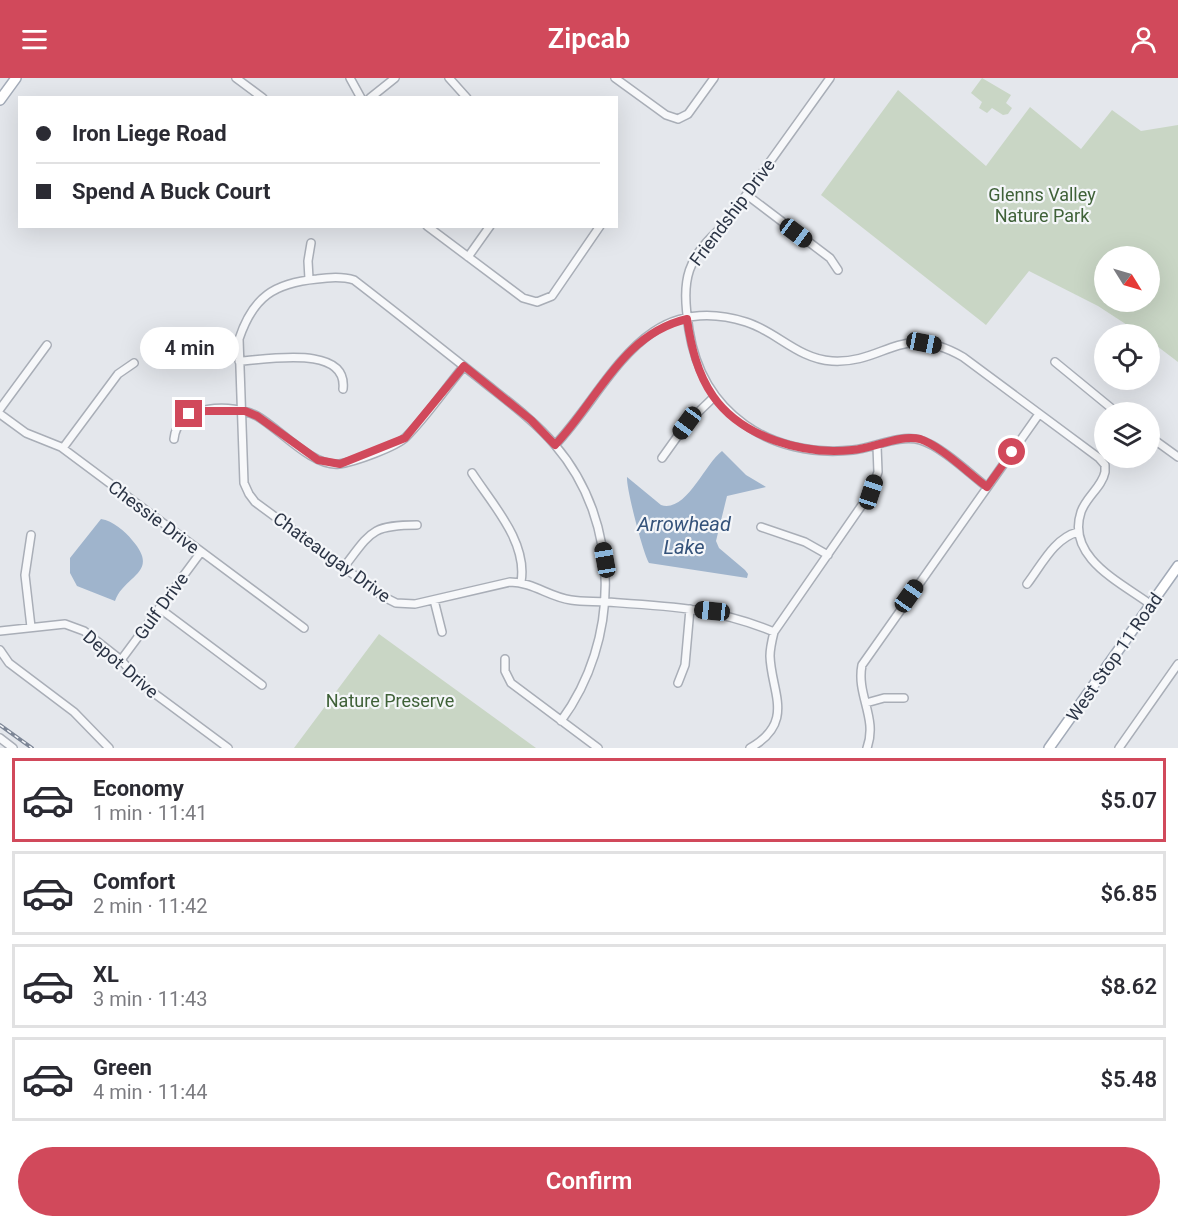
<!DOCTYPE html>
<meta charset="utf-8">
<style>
:root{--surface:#fff;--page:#f2f2f3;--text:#2b2b33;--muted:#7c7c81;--line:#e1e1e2;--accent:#d1495b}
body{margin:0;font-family:Roboto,sans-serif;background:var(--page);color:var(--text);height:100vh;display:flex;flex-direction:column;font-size:22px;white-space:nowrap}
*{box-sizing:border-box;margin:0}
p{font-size:20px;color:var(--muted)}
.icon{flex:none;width:33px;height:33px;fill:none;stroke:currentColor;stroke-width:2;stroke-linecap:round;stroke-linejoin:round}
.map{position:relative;height:670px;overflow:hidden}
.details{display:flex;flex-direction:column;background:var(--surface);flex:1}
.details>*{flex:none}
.top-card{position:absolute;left:18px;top:18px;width:600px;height:132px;border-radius:0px;box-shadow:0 6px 24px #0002;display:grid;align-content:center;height:132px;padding:0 18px;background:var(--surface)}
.needle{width:39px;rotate:127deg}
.tools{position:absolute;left:1094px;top:168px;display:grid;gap:12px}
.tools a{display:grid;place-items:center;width:66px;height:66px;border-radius:50%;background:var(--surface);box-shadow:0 6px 24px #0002;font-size:30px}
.end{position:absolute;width:27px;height:27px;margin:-14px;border:8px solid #d1495b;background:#fff;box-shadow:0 0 0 3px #fff}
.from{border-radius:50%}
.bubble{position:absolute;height:42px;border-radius:21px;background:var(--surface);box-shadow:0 6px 24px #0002;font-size:20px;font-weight:600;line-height:42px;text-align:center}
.car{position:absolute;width:18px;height:36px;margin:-18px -9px;border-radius:8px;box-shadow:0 0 4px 2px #0007;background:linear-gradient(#222 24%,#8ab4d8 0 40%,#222 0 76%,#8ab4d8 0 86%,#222 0)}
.top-card b{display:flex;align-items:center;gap:21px;height:57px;font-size:22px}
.top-card b+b{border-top:2px solid var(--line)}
.top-card i{width:15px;height:15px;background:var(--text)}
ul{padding:10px 0 0;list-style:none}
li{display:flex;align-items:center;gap:18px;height:84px;margin:0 12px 9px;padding:0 6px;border:3px solid var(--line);border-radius:0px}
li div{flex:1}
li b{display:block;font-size:22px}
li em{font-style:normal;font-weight:600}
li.current{border-color:var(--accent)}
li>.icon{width:54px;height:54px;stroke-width:1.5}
.action{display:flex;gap:12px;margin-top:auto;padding:12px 18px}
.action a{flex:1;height:69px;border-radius:36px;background:var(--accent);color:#fff;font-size:24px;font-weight:600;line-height:69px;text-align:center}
header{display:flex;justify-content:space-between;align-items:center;height:78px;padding:0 18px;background:var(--accent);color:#fff;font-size:27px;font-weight:600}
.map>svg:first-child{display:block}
.green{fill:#c9d6c5;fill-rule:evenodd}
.water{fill:#9fb4cc}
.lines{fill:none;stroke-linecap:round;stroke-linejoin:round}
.minor-casing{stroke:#a9aeb7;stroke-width:10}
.major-casing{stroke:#a3abb8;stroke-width:12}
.minor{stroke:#f7f8fa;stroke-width:7}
.major{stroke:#fff;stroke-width:9}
.rail-casing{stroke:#7d8696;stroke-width:4}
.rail{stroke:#f4f6f9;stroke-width:1.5;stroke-dasharray:4.5;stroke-linecap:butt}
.route{stroke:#d1495b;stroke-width:8}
.labels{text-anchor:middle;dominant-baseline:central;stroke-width:4.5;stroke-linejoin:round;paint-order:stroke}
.park-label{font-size:18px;fill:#3f6138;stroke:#f4f6f9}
.street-label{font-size:18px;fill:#2b3445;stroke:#f4f6f9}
.water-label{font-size:20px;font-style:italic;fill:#34527a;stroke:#f4f6f9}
</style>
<header><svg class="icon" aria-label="menu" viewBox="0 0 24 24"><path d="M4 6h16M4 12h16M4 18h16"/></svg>Zipcab<svg class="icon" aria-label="person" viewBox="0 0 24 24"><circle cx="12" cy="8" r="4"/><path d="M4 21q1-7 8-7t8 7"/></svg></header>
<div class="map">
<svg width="1178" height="670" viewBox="0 0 1178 670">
<rect width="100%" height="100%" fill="#e4e7ec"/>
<!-- green -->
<path class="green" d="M 982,0 L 1011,17 L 1006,25 L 1012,30 L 1008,36 L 1003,37 L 992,30 L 987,35 L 979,30 L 982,24 L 971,15 Z
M 898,12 L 986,88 L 1030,29 L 1081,71 L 1112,32 L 1141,53 L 1178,47 L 1178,284 L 1149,262 L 1149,256 L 1141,256 L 1098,228 L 1029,193 L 986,247 L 821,117 ZM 1149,178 L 1149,224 L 1104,224 L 1104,178 Z
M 379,556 L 536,670 L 294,670 Z"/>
<!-- water -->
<path class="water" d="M 722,373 L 746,397 L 766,409 L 727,418 L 716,463 L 719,470 L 745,492 L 748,496 L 747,500 L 649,485 C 643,475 626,410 627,399 L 661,427 C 686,435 704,387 722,373 Z
M 101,441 C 113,443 125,453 132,462 C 161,495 124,497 115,523 L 77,508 L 70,495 L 70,480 Z"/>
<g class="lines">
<!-- minor casing -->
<g class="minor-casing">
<path id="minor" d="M 236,0 L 263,20
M 350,0 L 361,20
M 449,0 L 467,20
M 615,0 L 666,37 L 678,41 L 688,36 L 714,0
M 830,0 L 726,145 C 686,181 681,199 689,252 C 702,335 770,381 853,372 C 873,370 900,356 920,362 C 941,368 969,395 987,409
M 370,20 L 395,0
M 747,117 L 830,180 L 838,192
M 427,148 L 523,220 L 537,224 L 552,218 L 600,148
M 468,179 L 490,148
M 309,201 L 308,183 L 311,165
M 239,283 C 266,282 348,266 343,311
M 1055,284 L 1116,334
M 0,331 L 47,267
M 0,336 L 26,355 L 61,369 L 304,550
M 1149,358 L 1178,379
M 174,361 C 177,326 233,325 257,338 C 280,351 312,389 339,386 C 354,384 396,369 406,359 C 427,338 445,311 464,288
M 555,367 C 611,308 642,211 746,244 C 776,253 798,281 832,283 C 886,286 900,243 963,279 L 1099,380 L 1105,387 L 1105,394 C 1102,409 1086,419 1081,434 C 1066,479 1120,504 1150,526
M 63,370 L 118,296 L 134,285
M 662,380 L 687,345 L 714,319
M 472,395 C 492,426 528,464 521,504
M 761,449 L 805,464 L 828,477
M 31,457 L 25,497 L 31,549
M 344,489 C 371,454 371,447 417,447
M 1027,506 C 1041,488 1054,460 1078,454
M 434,522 L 442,554
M 159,530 L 262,607
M 0,553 L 65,546 L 84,553 L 121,582 L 143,607 L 228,670
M 0,572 L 9,585 L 74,634 L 109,670
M 505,581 L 505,593 L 511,605 L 598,670
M 121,582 L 201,474
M 678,605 L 685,587 L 690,531
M 866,625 L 884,620 L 904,620
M 561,643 C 620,563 622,445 555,367 C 534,342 506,322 480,301 C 438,268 397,235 354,202 C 342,198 330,199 317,201 C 274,205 253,219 239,261 L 244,405 L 249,416 L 255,424 L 384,519 L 396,525 L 415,526 L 510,504 C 533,504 549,519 571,522 C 583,524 595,523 607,524 C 668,528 717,530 774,554
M 0,660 L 13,670
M 750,670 C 796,644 771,614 770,578 C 770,570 772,562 774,554 L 871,414 L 878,394 L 877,368
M 867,670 C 878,640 856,617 862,587 L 1039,336
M 1119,670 L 1178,586"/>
</g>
<!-- major casing -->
<g class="major-casing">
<path id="major" d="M 0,22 L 16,0
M 1049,670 L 1178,488"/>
</g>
<!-- minor -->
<use href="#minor" class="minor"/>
<!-- major -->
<use href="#major" class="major"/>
<!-- rail casing -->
<g class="rail-casing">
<path id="rail" d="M 0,647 L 32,670"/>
</g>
<!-- rail -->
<use href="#rail" class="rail"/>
</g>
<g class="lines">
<!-- route -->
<path class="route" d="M 189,336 L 200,333 L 245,333 L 257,338 L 318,382 L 340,386 L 405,360 L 464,288 L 531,342 L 555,367 C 598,322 622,256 687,241 C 691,268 697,295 713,318 C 742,360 804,377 852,372 C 873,371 899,356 920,361 C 941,368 968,395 987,409 L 1012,374"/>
</g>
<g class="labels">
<!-- park labels -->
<g class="park-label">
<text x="1042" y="116">Glenns Valley<tspan x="1042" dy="21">Nature Park</tspan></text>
<text x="390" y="622">Nature Preserve</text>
</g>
<!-- street labels -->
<g class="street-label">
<text transform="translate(732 134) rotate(-53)">Friendship Drive</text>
<text transform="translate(154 439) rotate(37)">Chessie Drive</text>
<text transform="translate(332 479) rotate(36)">Chateaugay Drive</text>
<text transform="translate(161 528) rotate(-54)">Gulf Drive</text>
<text transform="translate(1114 579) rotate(-55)">West Stop 11 Road</text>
<text transform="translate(121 586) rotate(41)">Depot Drive</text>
</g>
<!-- water labels -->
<g class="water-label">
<text x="684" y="446">Arrowhead<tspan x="684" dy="23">Lake</tspan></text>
</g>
</g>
</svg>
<div class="tools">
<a><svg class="needle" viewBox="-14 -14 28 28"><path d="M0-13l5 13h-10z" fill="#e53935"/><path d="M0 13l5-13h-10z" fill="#7c7c81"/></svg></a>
<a><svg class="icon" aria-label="locate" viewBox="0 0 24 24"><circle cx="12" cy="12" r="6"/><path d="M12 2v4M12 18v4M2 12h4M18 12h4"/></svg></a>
<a><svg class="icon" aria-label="layers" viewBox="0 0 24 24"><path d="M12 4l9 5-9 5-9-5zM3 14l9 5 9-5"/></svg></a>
</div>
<i class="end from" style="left:1012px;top:374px"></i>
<i class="end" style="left:189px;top:336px"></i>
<div class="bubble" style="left:140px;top:249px;width:99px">4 min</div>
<i class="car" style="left:796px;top:155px;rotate:127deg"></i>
<i class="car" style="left:924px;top:265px;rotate:101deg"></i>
<i class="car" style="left:687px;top:345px;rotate:216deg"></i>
<i class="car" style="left:871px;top:414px;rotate:18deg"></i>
<i class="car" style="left:605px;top:482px;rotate:350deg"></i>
<i class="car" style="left:909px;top:518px;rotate:35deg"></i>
<i class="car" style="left:712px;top:533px;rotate:276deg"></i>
<div class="top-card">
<b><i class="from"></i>Iron Liege Road</b>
<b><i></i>Spend A Buck Court</b>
</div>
</div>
<section class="details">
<ul>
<li class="current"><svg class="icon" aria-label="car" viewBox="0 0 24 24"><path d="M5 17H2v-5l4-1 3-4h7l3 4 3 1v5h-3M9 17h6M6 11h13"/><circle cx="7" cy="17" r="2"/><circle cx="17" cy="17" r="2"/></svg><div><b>Economy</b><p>1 min · 11:41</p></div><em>$5.07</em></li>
<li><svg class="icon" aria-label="car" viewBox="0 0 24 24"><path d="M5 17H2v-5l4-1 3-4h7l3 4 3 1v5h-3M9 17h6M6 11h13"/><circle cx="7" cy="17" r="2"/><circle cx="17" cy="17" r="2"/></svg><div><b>Comfort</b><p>2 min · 11:42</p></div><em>$6.85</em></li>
<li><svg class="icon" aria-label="car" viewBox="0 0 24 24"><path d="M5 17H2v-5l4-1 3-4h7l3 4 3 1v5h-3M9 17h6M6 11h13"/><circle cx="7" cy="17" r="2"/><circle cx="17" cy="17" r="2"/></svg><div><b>XL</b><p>3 min · 11:43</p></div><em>$8.62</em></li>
<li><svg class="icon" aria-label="car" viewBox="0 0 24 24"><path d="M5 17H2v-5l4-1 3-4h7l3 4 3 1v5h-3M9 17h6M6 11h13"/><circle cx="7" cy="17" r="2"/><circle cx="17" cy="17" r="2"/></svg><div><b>Green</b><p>4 min · 11:44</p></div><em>$5.48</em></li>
</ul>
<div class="action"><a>Confirm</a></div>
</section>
